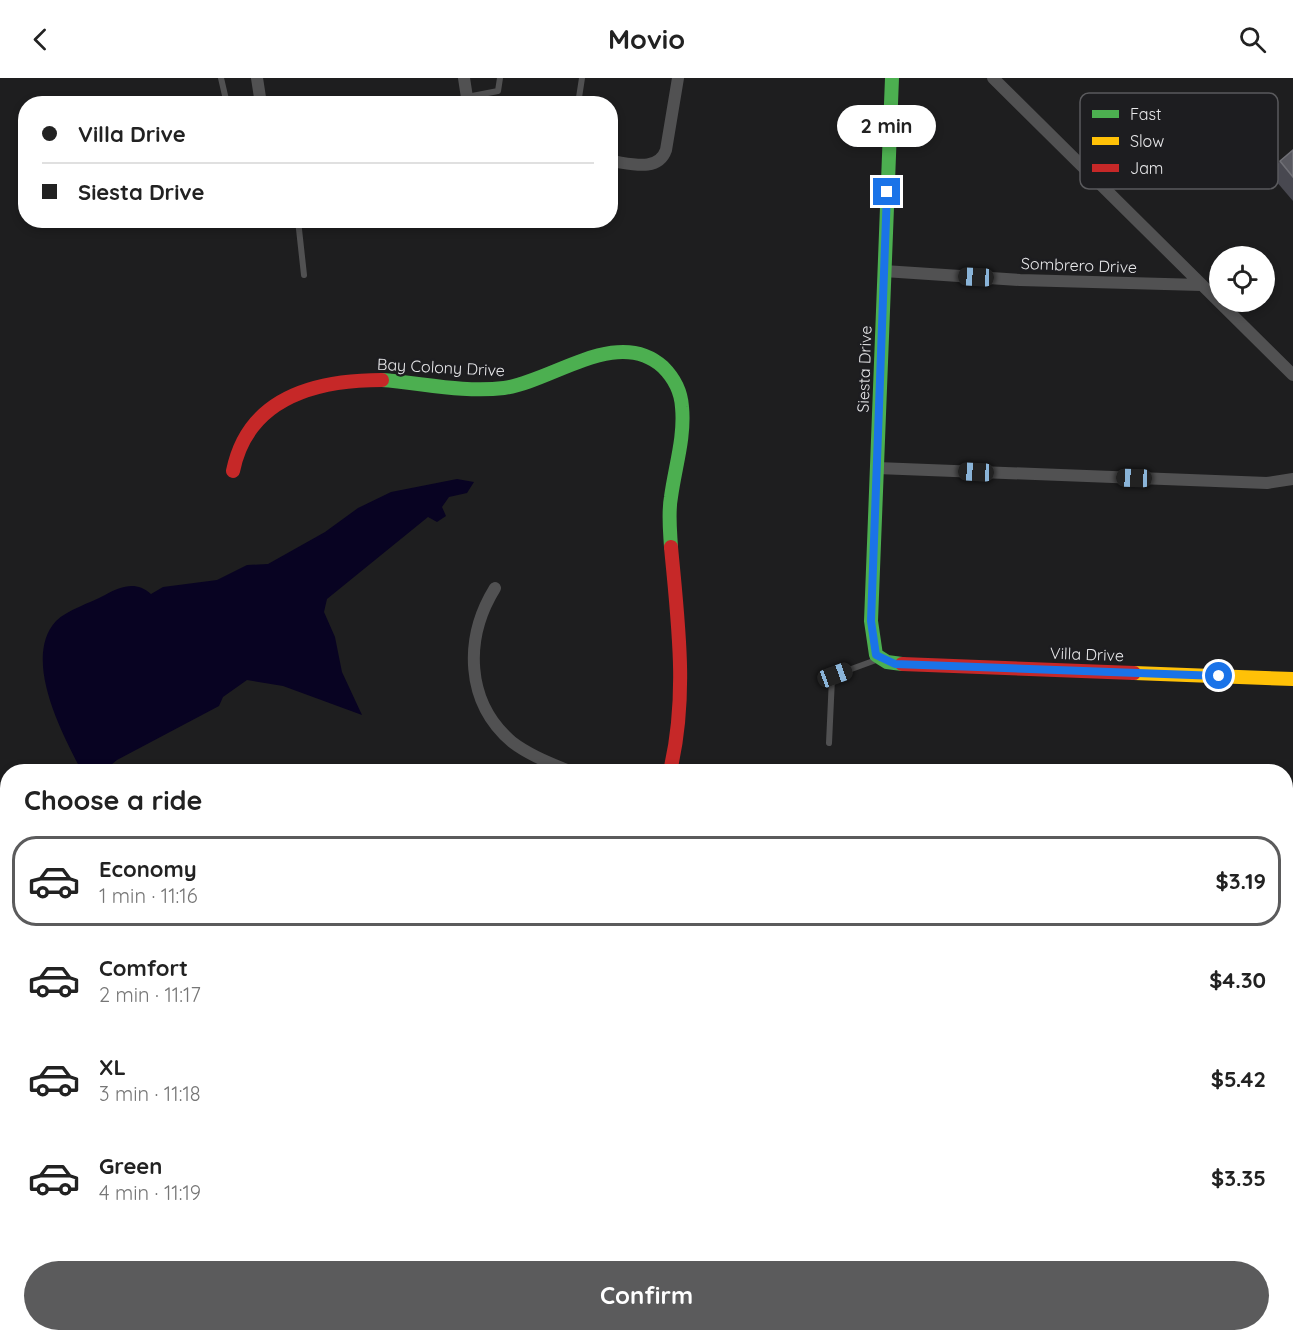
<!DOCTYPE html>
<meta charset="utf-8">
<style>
:root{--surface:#fff;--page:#f2f2f2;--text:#222;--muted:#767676;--line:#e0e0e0;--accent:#5b5b5c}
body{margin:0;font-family:Quicksand,sans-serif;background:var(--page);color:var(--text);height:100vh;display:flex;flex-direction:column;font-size:22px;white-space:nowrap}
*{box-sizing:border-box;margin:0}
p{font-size:20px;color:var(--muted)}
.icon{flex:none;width:33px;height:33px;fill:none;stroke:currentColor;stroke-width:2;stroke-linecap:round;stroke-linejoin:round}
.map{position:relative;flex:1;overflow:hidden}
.details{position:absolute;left:0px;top:686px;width:1293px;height:578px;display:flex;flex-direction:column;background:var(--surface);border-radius:24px 24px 0 0;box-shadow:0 3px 9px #0003}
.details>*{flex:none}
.guide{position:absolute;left:18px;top:18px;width:600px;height:132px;border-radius:24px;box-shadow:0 3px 9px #0003;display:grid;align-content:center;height:132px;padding:0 24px;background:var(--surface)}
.tools{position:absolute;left:1209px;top:168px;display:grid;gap:12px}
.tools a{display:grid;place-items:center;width:66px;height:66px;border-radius:50%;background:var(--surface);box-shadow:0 3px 9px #0003;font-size:30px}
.end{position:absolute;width:27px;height:27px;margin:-14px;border:8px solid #1a73e8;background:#fff;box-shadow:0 0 0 3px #fff}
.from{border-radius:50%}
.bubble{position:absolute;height:42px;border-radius:21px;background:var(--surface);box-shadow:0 3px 9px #0003;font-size:20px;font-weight:700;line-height:42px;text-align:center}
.car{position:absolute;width:18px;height:36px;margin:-18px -9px;border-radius:8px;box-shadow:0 0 4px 2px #0007;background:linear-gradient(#222 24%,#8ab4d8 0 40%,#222 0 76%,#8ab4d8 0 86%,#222 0)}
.guide b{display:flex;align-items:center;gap:21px;height:57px;font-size:22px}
.guide b+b{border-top:2px solid var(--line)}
.guide i{width:15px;height:15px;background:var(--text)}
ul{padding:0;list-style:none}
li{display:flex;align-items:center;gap:18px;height:90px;margin:0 12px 9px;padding:0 12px;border:3px solid transparent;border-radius:24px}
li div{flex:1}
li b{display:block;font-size:22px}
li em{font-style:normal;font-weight:700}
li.selected{border-color:var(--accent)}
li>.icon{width:54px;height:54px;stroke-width:1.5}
h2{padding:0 24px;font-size:27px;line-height:72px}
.primary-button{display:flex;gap:12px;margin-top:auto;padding:12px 24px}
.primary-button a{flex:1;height:69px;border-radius:36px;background:var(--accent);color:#fff;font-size:24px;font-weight:700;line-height:69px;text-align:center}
header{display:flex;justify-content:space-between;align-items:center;height:78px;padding:0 24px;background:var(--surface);font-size:27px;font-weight:700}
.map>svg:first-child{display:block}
.green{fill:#252446}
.water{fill:#080322}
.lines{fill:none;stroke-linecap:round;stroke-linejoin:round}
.lane{stroke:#515152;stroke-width:6}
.street{stroke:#515152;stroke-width:12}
.fast{stroke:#4caf50;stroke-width:14}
.slow{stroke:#ffc107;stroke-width:14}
.jam{stroke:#c62828;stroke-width:14}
.wall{fill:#484850}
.building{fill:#595960;stroke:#707076;stroke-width:1.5}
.route{stroke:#1a73e8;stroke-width:8}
.labels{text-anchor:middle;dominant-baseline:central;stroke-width:5;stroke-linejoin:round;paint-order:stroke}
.street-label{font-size:16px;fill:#e8e8ea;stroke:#1d1d20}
.key{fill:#1d1d20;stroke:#5a5a5d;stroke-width:1.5}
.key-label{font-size:16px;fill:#e8e8ea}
</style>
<header><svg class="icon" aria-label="back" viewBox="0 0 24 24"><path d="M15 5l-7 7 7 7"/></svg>Movio<svg class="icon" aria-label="search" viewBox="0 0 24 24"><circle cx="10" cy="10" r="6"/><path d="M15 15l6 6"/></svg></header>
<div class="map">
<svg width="1293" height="1262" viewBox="0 0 1293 1262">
<rect width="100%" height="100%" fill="#1e1e1f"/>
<!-- green -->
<path class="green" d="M 0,986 L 8,1000 L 8,1256 L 181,1256 L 202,1262 L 0,1262 Z"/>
<!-- water -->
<path class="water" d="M 457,401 L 474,404 L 467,415 L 449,419 L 442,429 L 446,438 L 437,444 L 428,439 L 327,521 L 324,534 L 335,559 L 342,594 L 362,637 L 283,608 L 247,602 L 223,619 L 219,628 L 117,682 C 106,692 94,697 80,690 C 62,655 22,580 56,543 C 67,532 90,525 105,517 C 122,508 136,503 151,516 L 163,509 L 217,502 L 247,487 L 268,486 L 325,454 L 358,430 L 391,414 Z"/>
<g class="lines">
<!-- lane -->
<path class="lane" d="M 221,0 L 227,26
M 467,19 L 498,13 L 500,0
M 578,26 L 582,0
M 298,142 L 304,197
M 829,665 L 832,600 L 835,597 L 876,582"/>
<!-- street -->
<path class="street" d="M 257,0 L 261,26
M 464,0 L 468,26
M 993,0 L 1293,297
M 610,83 C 629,85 658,95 666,72 L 678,0
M 884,193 L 1020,202 L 1201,207
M 877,390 L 1267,405 L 1293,401
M 495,510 C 464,560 465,624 512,664 C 529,677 550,685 569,693
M 1286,1041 L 1293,1039
M 1286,1132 L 1293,1122
M 1103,1256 L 1128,1262
M 612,1262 L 616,1256
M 912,1262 L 913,1256
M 1157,1262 L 1162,1256"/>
<!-- fast -->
<path class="fast" d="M 892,0 L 871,543 L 876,577 L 887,584 L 902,586
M 382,302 C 422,305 464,315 504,310 C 553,303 618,248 663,289 C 674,300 681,313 682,329 C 685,359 675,389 671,419 C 668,435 670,452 671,469
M 1286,941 L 1293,939
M 1031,1262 L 1033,1256"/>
<!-- slow -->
<path class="slow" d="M 1134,595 L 1293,601
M 1018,1262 L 1020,1256"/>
<!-- jam -->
<path class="jam" d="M 233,393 C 248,319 316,302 382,302
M 902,586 L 1134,595
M 670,693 C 688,618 678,545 671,469
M 1286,955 L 1293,953"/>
</g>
<!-- wall -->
<path class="wall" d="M 1293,72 L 1293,123 L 1270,96 L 1280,83 Z"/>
<!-- building -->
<path class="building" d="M 1293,72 L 1293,99 L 1280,83 Z"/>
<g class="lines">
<!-- route -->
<path class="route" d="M 887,114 L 871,543 L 876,577 L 895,586 L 1219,598"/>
</g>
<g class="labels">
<!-- street labels -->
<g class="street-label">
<text transform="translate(1079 187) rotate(2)">Sombrero Drive</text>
<text transform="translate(441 289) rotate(3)">Bay Colony Drive</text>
<text transform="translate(864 291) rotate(-88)">Siesta Drive</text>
<text transform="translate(1087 576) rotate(2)">Villa Drive</text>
</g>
</g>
<!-- legend -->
<rect x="1080" y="15" width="198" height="96" rx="9" class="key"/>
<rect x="1092" y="32" width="27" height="8" fill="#4caf50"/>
<rect x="1092" y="59" width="27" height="8" fill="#ffc107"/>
<rect x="1092" y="86" width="27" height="8" fill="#c62828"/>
<g class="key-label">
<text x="1130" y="42">Fast</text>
<text x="1130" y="69">Slow</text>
<text x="1130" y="96">Jam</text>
</g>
</svg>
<div class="tools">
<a><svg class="icon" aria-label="locate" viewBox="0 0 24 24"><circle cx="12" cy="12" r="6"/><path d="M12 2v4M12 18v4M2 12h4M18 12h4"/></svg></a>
</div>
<i class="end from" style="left:1219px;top:598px"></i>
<i class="end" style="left:887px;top:114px"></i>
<div class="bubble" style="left:837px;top:27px;width:99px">2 min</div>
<i class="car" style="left:976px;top:199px;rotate:273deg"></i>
<i class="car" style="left:976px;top:394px;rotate:273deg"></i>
<i class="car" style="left:1134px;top:400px;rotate:272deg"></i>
<i class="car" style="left:835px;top:597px;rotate:70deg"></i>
<div class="guide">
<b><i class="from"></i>Villa Drive</b>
<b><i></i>Siesta Drive</b>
</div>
<section class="details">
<h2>Choose a ride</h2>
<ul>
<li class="selected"><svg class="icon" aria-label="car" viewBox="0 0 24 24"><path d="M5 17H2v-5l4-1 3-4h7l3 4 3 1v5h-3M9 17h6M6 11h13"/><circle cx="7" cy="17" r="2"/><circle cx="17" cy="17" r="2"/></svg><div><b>Economy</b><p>1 min · 11:16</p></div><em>$3.19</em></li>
<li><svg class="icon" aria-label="car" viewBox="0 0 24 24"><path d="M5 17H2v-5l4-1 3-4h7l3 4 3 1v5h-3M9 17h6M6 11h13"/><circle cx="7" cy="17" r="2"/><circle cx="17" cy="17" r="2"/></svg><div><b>Comfort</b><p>2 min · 11:17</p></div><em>$4.30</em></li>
<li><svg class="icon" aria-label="car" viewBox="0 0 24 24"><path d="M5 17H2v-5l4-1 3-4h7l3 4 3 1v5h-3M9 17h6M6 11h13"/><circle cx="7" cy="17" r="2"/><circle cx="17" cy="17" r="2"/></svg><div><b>XL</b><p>3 min · 11:18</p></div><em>$5.42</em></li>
<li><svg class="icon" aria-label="car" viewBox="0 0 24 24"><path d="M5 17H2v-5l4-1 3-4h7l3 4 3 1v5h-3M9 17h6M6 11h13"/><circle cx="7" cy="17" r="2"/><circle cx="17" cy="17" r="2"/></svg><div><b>Green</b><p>4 min · 11:19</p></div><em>$3.35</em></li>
</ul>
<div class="primary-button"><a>Confirm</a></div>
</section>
</div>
